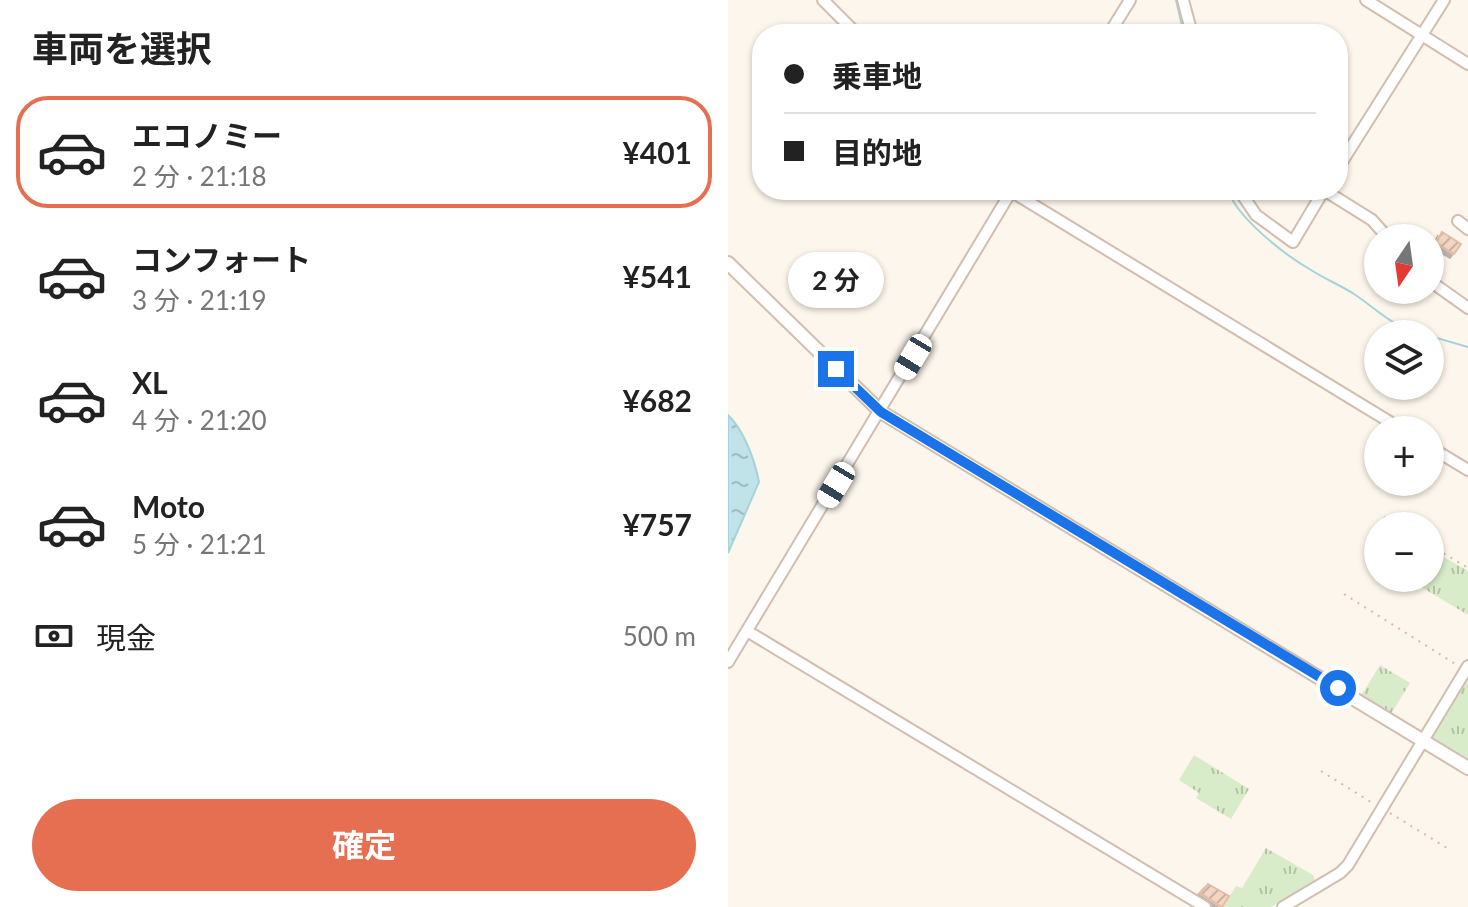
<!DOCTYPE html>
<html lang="ja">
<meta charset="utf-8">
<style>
:root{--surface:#fff;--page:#f2f2f2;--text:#222;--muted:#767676;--line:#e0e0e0;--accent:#e76f51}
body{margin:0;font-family:Lato,"Noto Sans JP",sans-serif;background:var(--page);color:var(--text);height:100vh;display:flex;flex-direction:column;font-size:30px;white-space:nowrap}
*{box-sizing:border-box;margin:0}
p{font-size:26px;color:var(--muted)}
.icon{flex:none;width:44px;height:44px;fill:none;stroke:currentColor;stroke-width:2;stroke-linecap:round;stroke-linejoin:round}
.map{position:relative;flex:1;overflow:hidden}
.sheet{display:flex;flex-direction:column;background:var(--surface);width:728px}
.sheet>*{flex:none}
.hud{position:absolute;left:24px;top:24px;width:596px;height:176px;border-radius:32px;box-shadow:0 2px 6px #0004;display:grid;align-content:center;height:176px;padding:0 32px;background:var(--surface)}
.needle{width:52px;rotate:193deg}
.tools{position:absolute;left:636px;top:224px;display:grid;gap:16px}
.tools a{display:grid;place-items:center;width:80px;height:80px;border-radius:50%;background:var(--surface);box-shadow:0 2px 6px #0004;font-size:40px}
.end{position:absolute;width:36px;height:36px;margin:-18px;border:10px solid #1a73e8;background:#fff;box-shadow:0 0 0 4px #fff}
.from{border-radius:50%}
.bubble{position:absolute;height:56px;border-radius:28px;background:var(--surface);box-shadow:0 2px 6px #0004;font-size:26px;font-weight:700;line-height:56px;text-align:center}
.car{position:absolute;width:24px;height:48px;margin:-24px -12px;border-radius:10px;box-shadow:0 0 6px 2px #0007;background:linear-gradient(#fff 24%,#345 0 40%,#fff 0 76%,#345 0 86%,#fff 0)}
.hud b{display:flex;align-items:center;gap:28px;height:76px;font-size:30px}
.hud b+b{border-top:2px solid var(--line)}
.hud i{width:20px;height:20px;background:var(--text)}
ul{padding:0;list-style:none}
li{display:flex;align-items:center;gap:24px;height:112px;margin:0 16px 12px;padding:0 16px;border:4px solid transparent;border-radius:32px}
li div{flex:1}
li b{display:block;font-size:30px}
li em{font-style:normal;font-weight:700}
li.on{border-color:var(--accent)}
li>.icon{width:72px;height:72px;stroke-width:1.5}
h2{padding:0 32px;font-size:36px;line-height:96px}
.pay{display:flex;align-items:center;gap:20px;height:88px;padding:0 32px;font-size:30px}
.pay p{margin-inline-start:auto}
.primary-button{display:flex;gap:16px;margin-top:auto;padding:16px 32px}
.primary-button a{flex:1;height:92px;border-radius:48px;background:var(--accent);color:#fff;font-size:32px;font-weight:700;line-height:92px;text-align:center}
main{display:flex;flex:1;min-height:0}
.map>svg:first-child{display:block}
.grass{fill:url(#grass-tufts)}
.water{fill:url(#water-ripples);stroke:#a5d3da;stroke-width:2}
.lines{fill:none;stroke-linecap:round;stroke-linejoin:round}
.stream{stroke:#a5d3da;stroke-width:2}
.building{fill:url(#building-hatch);stroke:#e6bba3;stroke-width:2;filter:url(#shadow)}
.minor-casing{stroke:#d1beb0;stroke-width:14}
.tertiary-casing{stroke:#d1beb0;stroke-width:16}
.path{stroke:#d9b8a5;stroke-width:2;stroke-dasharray:2 6;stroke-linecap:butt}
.minor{stroke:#fff;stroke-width:10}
.tertiary{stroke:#fff;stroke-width:12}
.route{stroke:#1a73e8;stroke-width:10}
</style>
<main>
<section class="sheet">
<h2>車両を選択</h2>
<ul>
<li class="on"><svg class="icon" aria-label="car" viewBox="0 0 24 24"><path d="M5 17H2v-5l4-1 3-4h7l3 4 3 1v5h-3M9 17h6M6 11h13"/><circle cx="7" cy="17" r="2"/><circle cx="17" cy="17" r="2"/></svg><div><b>エコノミー</b><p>2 分 · 21:18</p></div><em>¥401</em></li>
<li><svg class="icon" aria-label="car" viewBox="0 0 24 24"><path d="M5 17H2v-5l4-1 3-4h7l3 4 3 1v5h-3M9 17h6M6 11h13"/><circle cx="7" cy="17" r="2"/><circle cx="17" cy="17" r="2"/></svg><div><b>コンフォート</b><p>3 分 · 21:19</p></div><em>¥541</em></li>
<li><svg class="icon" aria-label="car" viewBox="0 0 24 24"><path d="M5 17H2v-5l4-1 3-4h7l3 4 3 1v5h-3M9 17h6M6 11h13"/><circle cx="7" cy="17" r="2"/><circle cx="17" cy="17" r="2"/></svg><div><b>XL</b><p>4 分 · 21:20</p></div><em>¥682</em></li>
<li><svg class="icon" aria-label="car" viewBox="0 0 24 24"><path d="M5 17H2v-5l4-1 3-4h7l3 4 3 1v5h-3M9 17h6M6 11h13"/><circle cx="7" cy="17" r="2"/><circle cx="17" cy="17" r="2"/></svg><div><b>Moto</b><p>5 分 · 21:21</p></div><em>¥757</em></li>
</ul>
<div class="pay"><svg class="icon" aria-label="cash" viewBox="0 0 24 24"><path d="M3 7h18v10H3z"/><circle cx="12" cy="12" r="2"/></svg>現金<p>500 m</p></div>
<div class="primary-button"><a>確定</a></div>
</section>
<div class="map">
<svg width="740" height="907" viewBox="0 0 740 907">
<defs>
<pattern id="grass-tufts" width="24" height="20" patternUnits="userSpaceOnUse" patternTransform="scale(2)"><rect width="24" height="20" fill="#d8ecc9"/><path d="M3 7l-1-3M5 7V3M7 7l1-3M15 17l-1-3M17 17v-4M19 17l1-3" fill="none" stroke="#b4c2a5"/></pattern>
<pattern id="water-ripples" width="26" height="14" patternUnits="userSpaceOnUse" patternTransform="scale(2)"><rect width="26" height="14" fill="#bfe3e8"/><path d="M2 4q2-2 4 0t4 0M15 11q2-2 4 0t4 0" fill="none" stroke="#a0bbbe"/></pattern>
<pattern id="building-hatch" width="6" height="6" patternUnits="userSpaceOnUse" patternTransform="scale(2)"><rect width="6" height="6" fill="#f3d5c3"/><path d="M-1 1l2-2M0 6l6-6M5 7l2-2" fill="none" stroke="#cab0a1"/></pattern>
<filter id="shadow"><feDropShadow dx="-4" dy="4" stdDeviation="0" flood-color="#0004"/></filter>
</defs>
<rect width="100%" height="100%" fill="#fdf6ec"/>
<!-- grass -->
<path class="grass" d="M 702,549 L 740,571 L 740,615 L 678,578 L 702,578 Z
M 652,665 L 682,683 L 663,714 L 633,696 Z
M 740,675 L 740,762 L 702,738 Z
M 466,755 L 521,789 L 503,819 L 468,798 L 471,793 L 451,780 Z
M 538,848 L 585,875 L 587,881 L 543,907 L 495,907 L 508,886 L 514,888 Z"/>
<!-- water -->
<path class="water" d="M 0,415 C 16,430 27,461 31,482 L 0,553 Z"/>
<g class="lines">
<!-- stream -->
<path class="stream" d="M 448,0 L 456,34
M 500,190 C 509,218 557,255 583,270 C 597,279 612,285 626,294 C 650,310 663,326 694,334
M 702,336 L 740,347"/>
</g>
<!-- building -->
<path class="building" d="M 714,232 L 733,244 L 726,254 L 708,243 Z
M 480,884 L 501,896 L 494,907 L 472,893 Z"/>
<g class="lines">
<!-- minor casing -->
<g class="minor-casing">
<path id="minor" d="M 95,0 L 129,34
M 455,0 L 464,34
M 638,0 L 740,64
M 381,34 L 402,0
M 610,168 L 716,0
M 281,190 L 675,430
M 511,190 L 528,215 L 565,242 L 596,190 L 644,220 L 660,238
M 730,221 L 740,229
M 702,281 L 740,308
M 702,447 L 740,470
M 19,631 L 477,907
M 0,662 L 284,190
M 555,907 L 612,873 L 620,865 L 740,666"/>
</g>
<!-- tertiary casing -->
<g class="tertiary-casing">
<path id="tertiary" d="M 0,263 L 153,412 L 740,768"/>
</g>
<!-- path -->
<path class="path" d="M 656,517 L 671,526
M 702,545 L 740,568
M 616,594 L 729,665
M 593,771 L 646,804
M 662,813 L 719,848"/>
<!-- minor -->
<use href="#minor" class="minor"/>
<!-- tertiary -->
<use href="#tertiary" class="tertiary"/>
</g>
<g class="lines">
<!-- route -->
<path class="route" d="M 108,369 L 153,412 L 610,688"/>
</g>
</svg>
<div class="tools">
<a><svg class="needle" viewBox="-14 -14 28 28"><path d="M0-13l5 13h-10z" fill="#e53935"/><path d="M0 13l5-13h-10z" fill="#767676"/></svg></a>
<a><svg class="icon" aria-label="layers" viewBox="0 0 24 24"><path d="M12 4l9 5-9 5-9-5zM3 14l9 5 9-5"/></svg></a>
<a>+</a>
<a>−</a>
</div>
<i class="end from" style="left:610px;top:688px"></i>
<i class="end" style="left:108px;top:369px"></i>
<div class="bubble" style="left:60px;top:252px;width:96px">2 分</div>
<i class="car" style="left:185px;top:357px;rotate:211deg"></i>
<i class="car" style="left:108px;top:485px;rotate:211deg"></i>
<div class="hud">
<b><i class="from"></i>乗車地</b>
<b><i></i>目的地</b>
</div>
</div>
</main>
